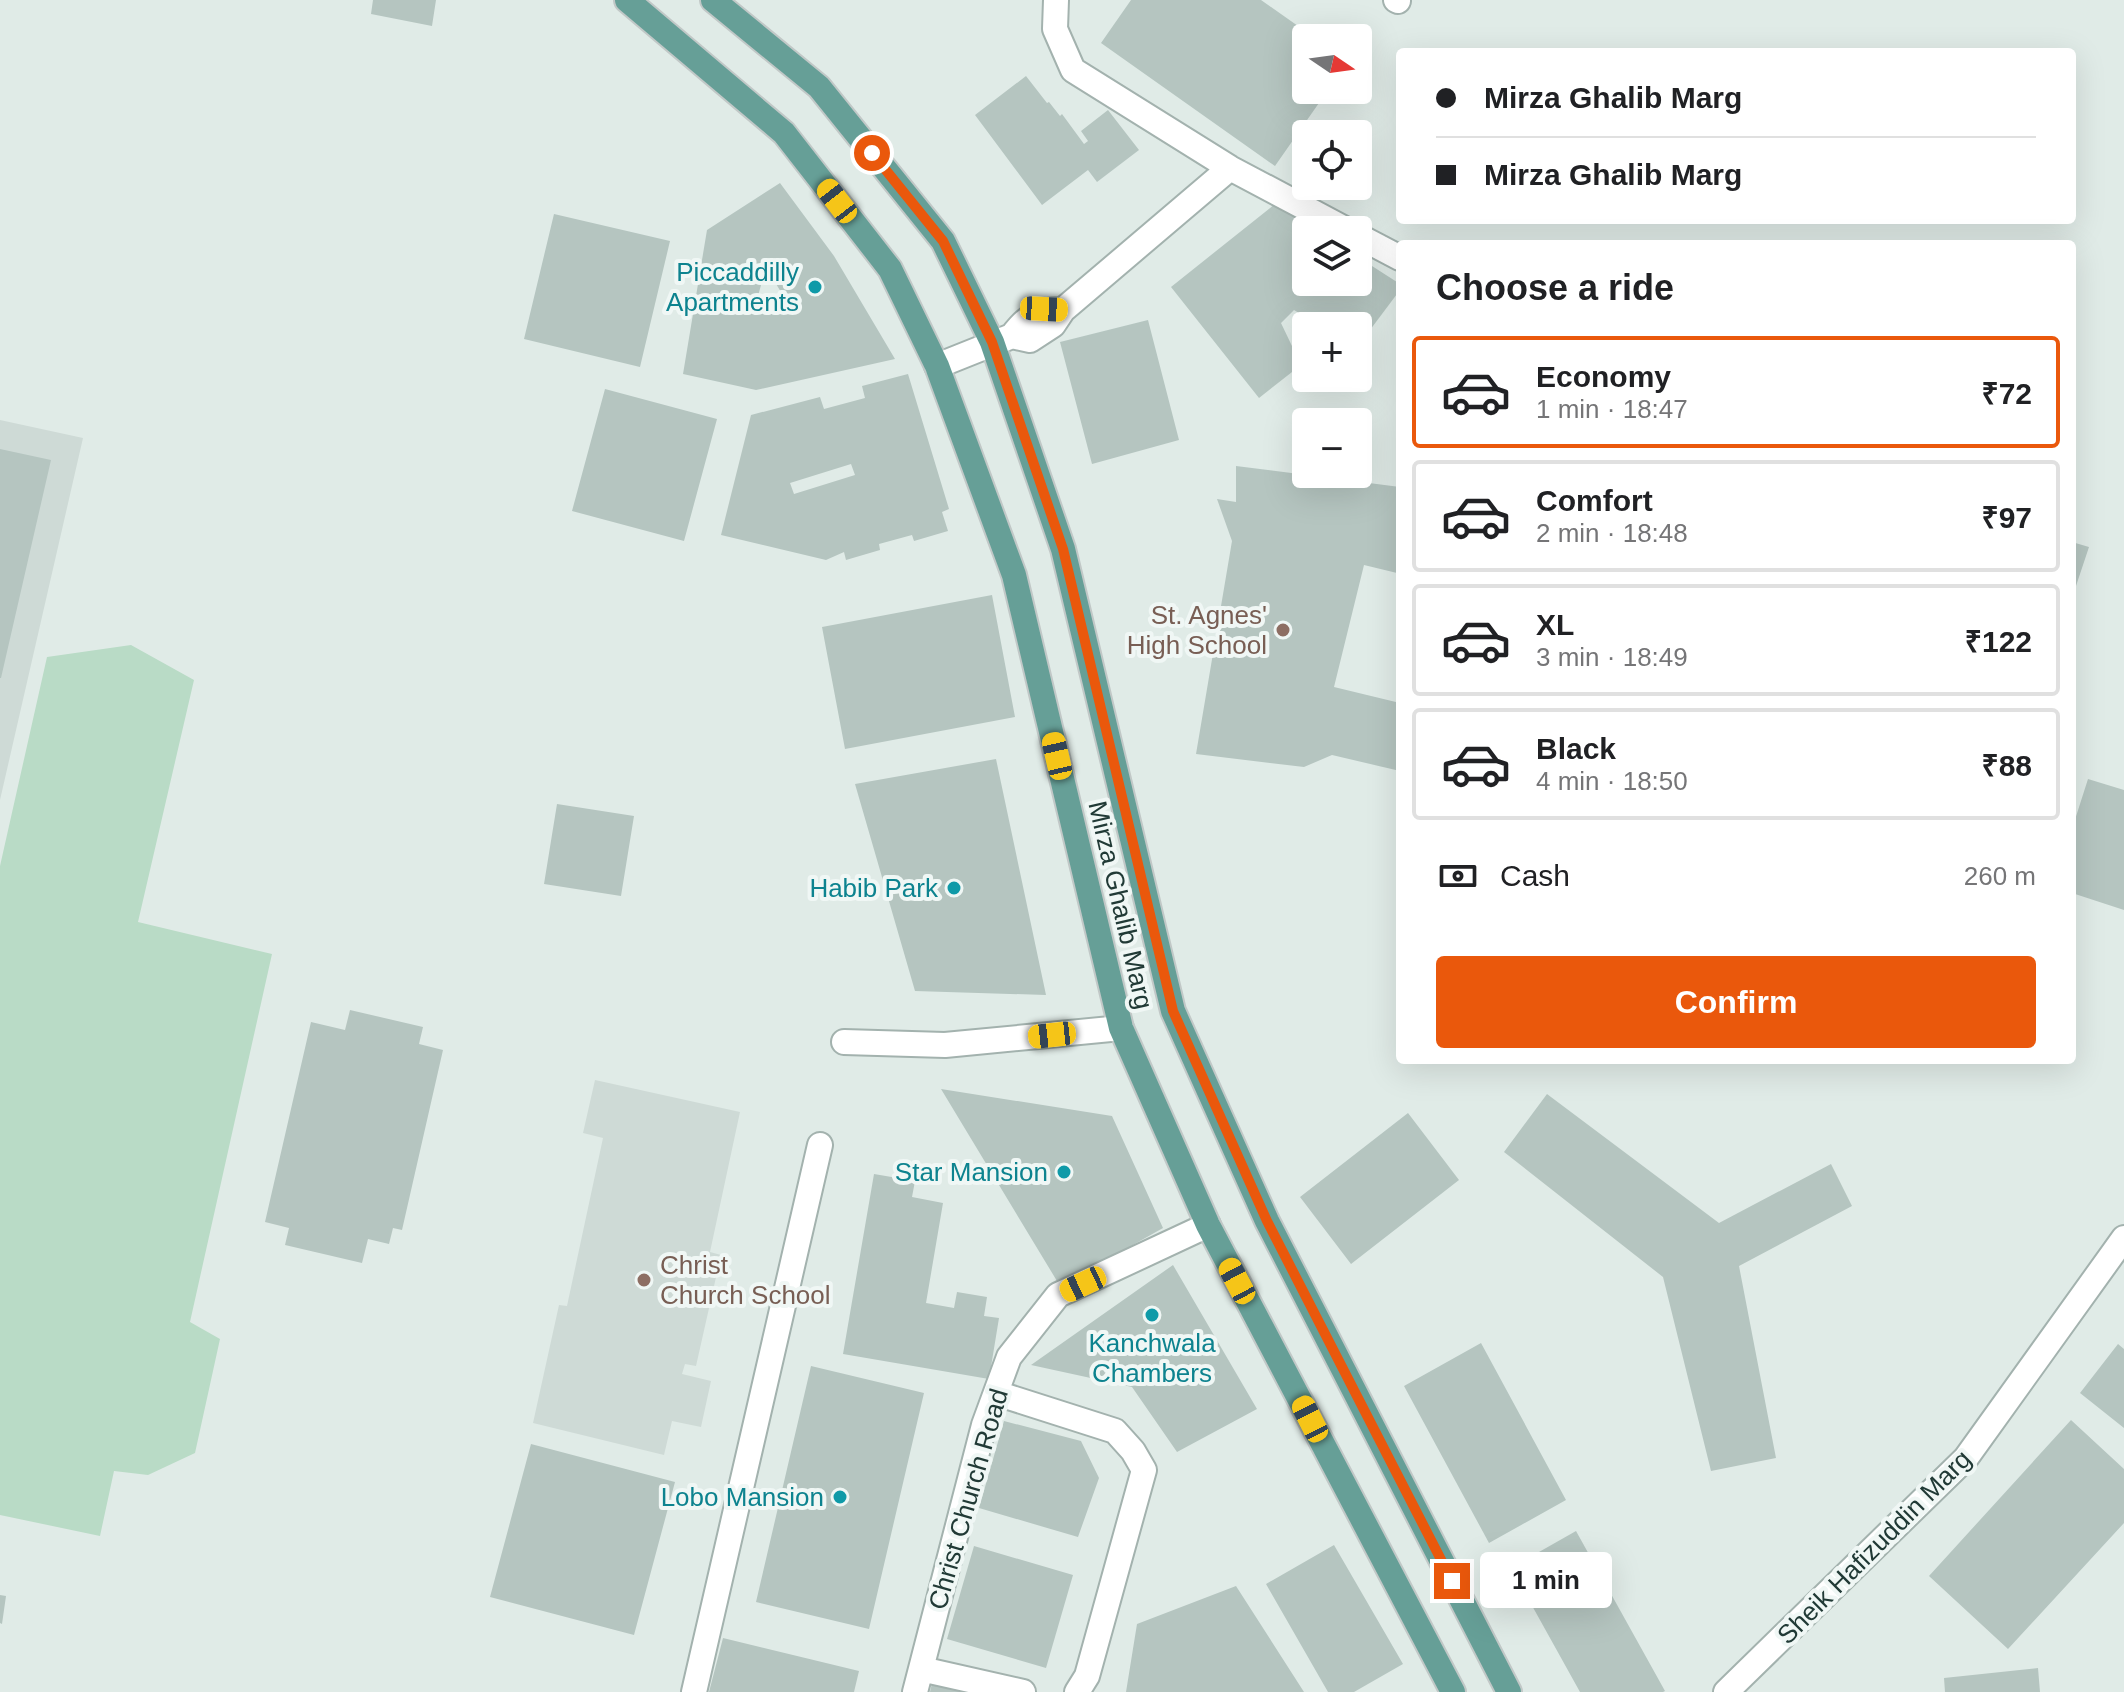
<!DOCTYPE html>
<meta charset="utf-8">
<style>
:root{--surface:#fff;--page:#f2f2f2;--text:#202124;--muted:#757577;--line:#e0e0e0;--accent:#ea580c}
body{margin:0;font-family:Arial,sans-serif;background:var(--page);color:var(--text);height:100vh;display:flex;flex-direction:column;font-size:30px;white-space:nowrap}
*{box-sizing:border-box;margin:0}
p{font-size:26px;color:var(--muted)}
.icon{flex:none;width:44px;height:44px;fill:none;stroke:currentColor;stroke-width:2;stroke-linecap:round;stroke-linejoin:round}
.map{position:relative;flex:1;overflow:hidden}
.drawer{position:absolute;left:1396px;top:240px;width:680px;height:824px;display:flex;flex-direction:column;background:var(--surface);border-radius:8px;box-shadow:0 8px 32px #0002}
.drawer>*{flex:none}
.guide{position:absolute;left:1396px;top:48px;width:680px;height:176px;border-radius:8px;box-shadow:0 8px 32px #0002;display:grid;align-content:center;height:176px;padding:0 40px;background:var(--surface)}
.needle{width:52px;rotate:103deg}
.buttons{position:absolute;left:1292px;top:24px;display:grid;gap:16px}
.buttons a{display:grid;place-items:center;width:80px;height:80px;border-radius:8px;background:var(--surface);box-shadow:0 8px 32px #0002;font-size:40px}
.end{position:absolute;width:36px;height:36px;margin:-18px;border:10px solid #ea580c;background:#fff;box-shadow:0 0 0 4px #fff}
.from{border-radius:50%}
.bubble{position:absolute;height:56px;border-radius:8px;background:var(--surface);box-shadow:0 8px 32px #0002;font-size:26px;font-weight:600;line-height:56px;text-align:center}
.car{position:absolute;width:24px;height:48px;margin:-24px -12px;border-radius:10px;box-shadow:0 0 6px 2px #0007;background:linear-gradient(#f5c518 24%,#345 0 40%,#f5c518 0 76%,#345 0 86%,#f5c518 0)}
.guide b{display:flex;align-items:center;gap:28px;height:76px;font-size:30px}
.guide b+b{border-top:2px solid var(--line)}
.guide i{width:20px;height:20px;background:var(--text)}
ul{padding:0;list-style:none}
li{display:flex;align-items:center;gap:24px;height:112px;margin:0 16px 12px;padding:0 24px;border:4px solid var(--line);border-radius:8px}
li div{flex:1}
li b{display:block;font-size:30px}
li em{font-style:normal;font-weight:600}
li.active{border-color:var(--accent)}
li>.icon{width:72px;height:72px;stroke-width:1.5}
h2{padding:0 40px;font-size:36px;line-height:96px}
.pay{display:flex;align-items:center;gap:20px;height:88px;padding:0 40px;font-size:30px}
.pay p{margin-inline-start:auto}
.cta{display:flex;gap:16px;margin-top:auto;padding:16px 40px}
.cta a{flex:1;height:92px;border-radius:8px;background:var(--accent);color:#fff;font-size:32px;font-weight:600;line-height:92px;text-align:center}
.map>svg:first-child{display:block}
.built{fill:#cedad6}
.green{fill:#b9dbc6}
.building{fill:#b5c5c0;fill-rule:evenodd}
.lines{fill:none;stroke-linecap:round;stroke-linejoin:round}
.minor-casing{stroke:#a3b2ae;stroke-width:28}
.major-casing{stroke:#c1c8c7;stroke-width:28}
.minor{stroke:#fff;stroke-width:24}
.major{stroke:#669f97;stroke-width:24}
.route{stroke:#ea580c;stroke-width:10}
.culture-dot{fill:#0f9aa8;stroke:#f0f7f5;stroke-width:3}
.education-dot{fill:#8d6e63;stroke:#f0f7f5;stroke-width:3}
.labels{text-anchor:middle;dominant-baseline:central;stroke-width:8;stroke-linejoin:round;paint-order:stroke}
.culture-label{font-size:26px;fill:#0d838f;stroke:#f0f7f5;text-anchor:end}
.education-label{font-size:26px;fill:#785e54;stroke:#f0f7f5;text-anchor:end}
.street-label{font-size:26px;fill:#213a36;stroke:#f0f7f5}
</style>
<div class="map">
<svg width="2124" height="1692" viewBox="0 0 2124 1692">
<rect width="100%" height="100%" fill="#e0ebe7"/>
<!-- built -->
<path class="built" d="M 0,420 L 83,438 L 0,800 Z
M 595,1080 L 740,1112 L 710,1252 L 721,1255 L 696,1366 L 685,1364 L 682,1374 L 711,1381 L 701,1427 L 672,1421 L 664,1455 L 533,1423 L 559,1305 L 567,1306 L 603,1138 L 583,1133 Z"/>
<!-- green -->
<path class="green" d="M 131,645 L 194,680 L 138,922 L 272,954 L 190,1322 L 220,1339 L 195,1453 L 148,1475 L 114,1471 L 100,1536 L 0,1515 L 0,866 L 47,657 Z"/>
<!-- building -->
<path class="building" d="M 373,0 L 436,0 L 432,26 L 371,14 Z
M 1131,0 L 1261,0 L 1315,38 L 1306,38 L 1306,90 L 1328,90 L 1275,166 L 1101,43 Z
M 1026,76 L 1047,103 L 1049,102 L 1060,116 L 1062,114 L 1084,144 L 1088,141 L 1081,131 L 1108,110 L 1139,150 L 1097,182 L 1088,170 L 1042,205 L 975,115 Z
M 780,183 L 834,256 L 895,359 L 756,390 L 683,374 L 707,230 ZM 766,267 L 794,314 L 755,307 Z
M 1275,204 L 1316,230 L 1306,230 L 1306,282 L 1358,282 L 1358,257 L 1400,284 L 1400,290 L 1358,346 L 1358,326 L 1320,326 L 1294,310 L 1281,323 L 1301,365 L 1259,398 L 1171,287 Z
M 554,214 L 670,241 L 640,367 L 524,339 Z
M 1148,320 L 1179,440 L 1092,464 L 1060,342 Z
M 908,374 L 949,509 L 942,512 L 948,531 L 914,541 L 912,535 L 879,544 L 880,550 L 846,560 L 844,552 L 826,560 L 721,535 L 751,415 L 820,397 L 824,409 L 865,398 L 862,386 ZM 851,464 L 855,475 L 794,494 L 790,483 Z
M 605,389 L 717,419 L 684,541 L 572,511 Z
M 0,449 L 51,460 L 1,678 L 0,678 Z
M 1236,466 L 1400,487 L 1400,558 L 1397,573 L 1364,565 L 1334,687 L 1400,703 L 1400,771 L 1332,755 L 1304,767 L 1196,754 L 1232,541 L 1217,499 L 1236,502 Z
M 2072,542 L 2089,547 L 2073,595 L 2072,595 Z
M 992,595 L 1015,717 L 845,749 L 822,627 Z
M 996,759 L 1046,995 L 915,991 L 855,784 Z
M 2088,779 L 2124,790 L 2124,910 L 2072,893 L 2072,829 Z
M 557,804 L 634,816 L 621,896 L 544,884 Z
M 350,1010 L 423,1027 L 419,1044 L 443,1050 L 402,1230 L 393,1228 L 389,1244 L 368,1239 L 362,1263 L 285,1245 L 289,1228 L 265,1222 L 311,1022 L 345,1030 Z
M 941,1089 L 1112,1116 L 1163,1228 L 1060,1286 Z
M 1547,1094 L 1719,1223 L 1831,1164 L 1852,1206 L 1739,1266 L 1776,1458 L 1711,1471 L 1663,1277 L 1504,1152 Z
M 1408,1113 L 1459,1180 L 1351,1264 L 1300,1197 Z
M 874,1174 L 915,1181 L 912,1197 L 943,1203 L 926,1303 L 954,1308 L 957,1292 L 987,1297 L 984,1316 L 999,1318 L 989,1379 L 843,1354 Z
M 1173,1265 L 1257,1409 L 1177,1452 L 1132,1387 L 1031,1365 Z
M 1481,1343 L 1566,1500 L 1489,1543 L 1404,1386 Z
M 2118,1344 L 2124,1349 L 2124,1428 L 2080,1393 Z
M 811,1366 L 924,1393 L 869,1629 L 756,1602 Z
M 2071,1420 L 2124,1469 L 2124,1523 L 2008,1649 L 1929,1576 Z
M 1004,1421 L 1081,1441 L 1099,1478 L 1078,1537 L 979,1508 Z
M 531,1444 L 675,1482 L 634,1635 L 490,1597 Z
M 1576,1531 L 1665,1691 L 1663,1692 L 1580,1692 L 1511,1568 Z
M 1334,1545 L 1403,1664 L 1354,1692 L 1328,1692 L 1266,1584 Z
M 974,1546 L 1073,1575 L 1046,1668 L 947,1639 Z
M 1236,1586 L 1304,1692 L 1126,1692 L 1137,1624 Z
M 0,1595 L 6,1596 L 2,1624 L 0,1623 Z
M 723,1638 L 859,1671 L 854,1692 L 709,1692 Z
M 2038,1668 L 2040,1692 L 1945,1692 L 1944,1678 Z
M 932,1683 L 966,1691 L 965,1692 L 930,1692 Z"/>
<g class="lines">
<!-- minor casing -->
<g class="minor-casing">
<path id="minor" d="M 1056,0 L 1055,29 L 1073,70 L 1230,168 L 1347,230
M 1396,0 L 1398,1
M 1358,236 L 1400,258
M 1063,310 L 1230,168
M 937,366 L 1012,336 L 1030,340 L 1053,325 L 1063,310 C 1038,309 1027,316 1012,336
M 844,1042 L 945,1045 L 1121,1028
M 996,1393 L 1115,1431 L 1133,1451 L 1144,1470 L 1087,1676 L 1077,1692
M 921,1669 L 1023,1692
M 694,1692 L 820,1145
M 915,1692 L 984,1425 L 1009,1357 L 1058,1295 L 1208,1225
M 1726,1692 L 1966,1458 L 2124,1238"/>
</g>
<!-- major casing -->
<g class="major-casing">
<path id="major" d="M 627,0 L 784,133 L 890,269 L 937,366 L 1014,575 L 1121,1028 L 1208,1225 L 1453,1692
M 713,0 L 819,87 L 943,241 L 992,342 L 1063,549 L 1173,1011 L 1267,1221 L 1509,1692"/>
</g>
<!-- minor -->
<use href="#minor" class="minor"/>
<!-- major -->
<use href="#major" class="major"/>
</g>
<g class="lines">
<!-- route -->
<path class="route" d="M 872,153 L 943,241 L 992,342 L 1063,549 L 1173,1011 L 1267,1221 L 1452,1581"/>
</g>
<!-- markers -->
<g class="culture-dot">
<circle cx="815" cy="287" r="8"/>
<circle cx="954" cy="888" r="8"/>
<circle cx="1064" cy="1172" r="8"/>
<circle cx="1152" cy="1315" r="8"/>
<circle cx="840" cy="1497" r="8"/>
</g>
<g class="education-dot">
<circle cx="1283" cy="630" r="8"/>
<circle cx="644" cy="1280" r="8"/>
</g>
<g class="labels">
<!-- culture labels -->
<g class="culture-label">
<text x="799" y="272">Piccaddilly<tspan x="799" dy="30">Apartments</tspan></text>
<text x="938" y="888">Habib Park</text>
<text x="1048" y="1172">Star Mansion</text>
<text x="1152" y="1343" text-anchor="middle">Kanchwala<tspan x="1152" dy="30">Chambers</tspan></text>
<text x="824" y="1497">Lobo Mansion</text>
</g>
<!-- education labels -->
<g class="education-label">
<text x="1267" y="615">St. Agnes'<tspan x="1267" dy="30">High School</tspan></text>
<text x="660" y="1265" text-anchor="start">Christ<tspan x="660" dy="30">Church School</tspan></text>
</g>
<!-- street labels -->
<g class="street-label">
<text transform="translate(1121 905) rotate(77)">Mirza Ghalib Marg</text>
<text transform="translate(968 1499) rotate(-74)">Christ Church Road</text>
<text transform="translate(1874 1547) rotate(-45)">Sheik Hafizuddin Marg</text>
</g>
</g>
</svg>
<div class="buttons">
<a><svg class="needle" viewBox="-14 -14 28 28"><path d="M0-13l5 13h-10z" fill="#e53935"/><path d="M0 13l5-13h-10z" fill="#757577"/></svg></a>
<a><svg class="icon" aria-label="locate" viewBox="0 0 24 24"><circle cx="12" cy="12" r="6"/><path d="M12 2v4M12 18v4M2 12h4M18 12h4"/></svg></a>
<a><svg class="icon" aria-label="layers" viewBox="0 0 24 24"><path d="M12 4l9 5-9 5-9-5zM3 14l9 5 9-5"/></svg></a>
<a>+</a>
<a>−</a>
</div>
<i class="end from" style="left:872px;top:153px"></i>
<i class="end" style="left:1452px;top:1581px"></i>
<div class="bubble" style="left:1480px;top:1552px;width:132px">1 min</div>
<i class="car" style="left:837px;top:201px;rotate:322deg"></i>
<i class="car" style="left:1044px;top:309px;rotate:93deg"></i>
<i class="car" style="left:1057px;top:756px;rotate:347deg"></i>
<i class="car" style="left:1052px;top:1035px;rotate:264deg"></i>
<i class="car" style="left:1237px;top:1281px;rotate:332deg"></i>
<i class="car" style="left:1083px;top:1284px;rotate:245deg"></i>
<i class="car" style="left:1310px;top:1419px;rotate:333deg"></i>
<div class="guide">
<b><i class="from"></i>Mirza Ghalib Marg</b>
<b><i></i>Mirza Ghalib Marg</b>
</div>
<section class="drawer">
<h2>Choose a ride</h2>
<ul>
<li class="active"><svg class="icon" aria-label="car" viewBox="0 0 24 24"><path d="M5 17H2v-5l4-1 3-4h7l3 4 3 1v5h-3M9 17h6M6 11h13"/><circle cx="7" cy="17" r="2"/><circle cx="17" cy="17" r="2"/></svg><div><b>Economy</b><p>1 min · 18:47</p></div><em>₹72</em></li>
<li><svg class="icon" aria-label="car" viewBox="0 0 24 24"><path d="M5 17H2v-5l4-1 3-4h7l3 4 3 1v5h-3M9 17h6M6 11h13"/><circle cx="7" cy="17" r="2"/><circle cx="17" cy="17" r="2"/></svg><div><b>Comfort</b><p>2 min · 18:48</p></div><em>₹97</em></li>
<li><svg class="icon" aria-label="car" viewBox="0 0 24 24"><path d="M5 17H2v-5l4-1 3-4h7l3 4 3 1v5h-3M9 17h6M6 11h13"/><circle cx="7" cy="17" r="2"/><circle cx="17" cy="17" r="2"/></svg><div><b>XL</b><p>3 min · 18:49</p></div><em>₹122</em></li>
<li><svg class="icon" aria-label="car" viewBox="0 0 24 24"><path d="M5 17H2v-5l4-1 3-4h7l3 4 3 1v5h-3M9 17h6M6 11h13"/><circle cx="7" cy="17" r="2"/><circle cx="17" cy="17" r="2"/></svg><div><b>Black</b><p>4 min · 18:50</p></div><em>₹88</em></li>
</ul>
<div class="pay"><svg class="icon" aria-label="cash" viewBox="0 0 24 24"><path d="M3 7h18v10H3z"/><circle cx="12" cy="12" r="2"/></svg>Cash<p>260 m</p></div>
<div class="cta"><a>Confirm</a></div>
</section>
</div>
